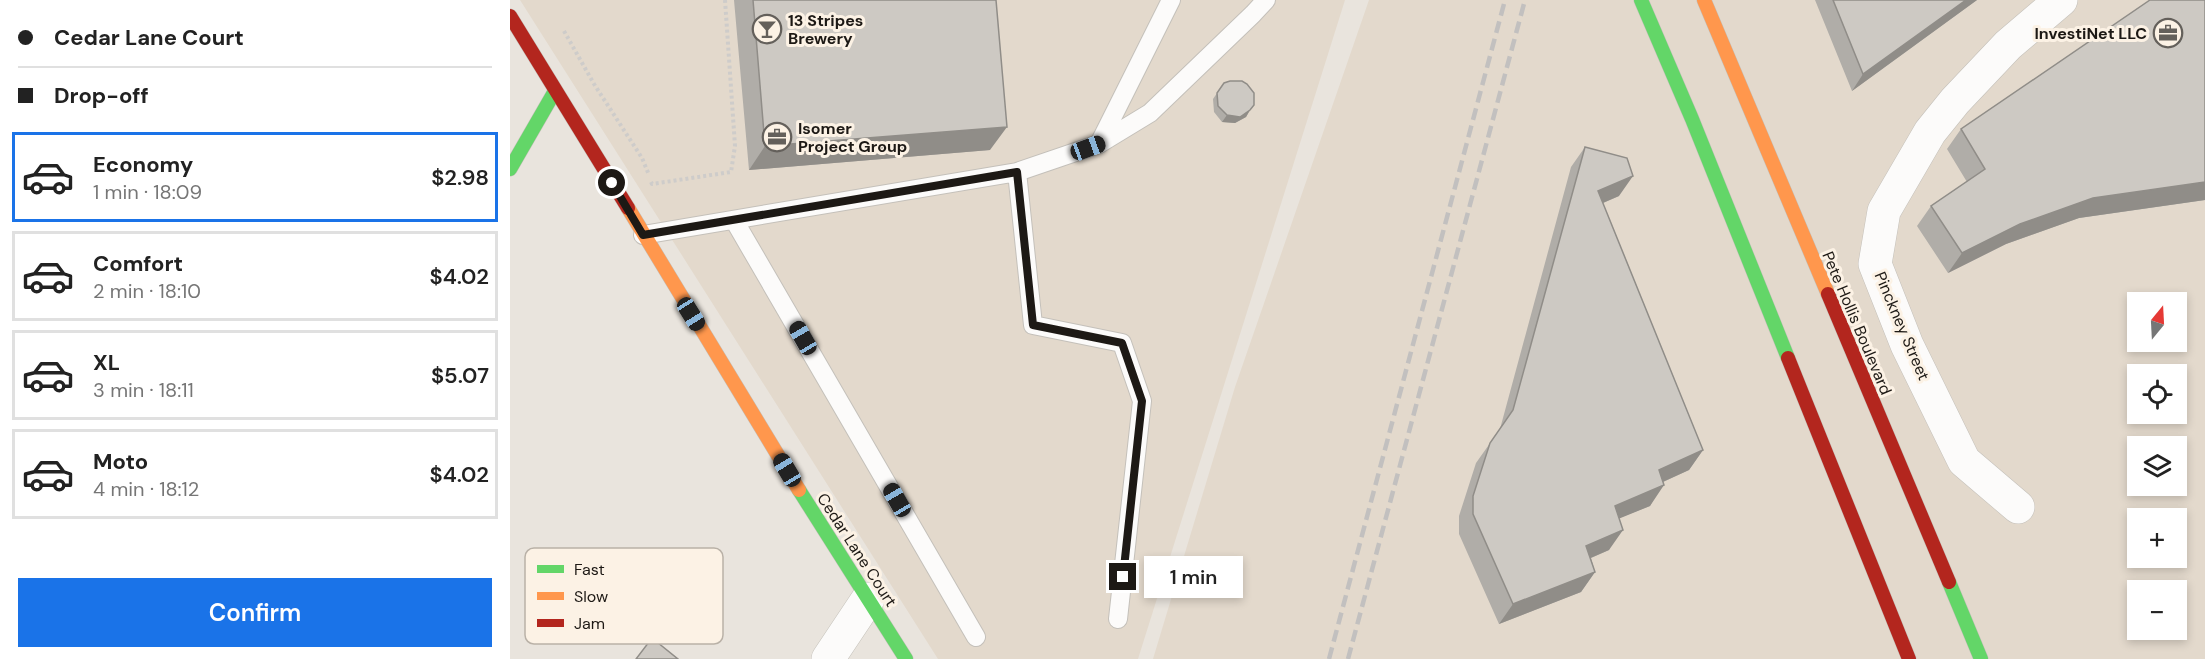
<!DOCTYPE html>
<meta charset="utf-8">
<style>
:root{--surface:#fff;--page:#f6f6f6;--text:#222;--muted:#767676;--line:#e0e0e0;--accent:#1a73e8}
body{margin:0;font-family:"DM Sans",sans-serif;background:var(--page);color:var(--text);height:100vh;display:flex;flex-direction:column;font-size:22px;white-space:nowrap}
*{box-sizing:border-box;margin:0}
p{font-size:20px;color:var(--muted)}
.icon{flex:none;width:33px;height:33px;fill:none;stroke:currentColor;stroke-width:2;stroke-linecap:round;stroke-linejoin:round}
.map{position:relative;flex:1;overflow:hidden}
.panel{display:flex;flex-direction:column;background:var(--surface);width:510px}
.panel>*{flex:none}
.hud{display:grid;align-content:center;height:132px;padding:0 18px;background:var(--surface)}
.needle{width:39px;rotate:18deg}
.fabs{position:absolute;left:1617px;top:292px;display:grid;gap:12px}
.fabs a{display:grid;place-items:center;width:60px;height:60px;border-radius:0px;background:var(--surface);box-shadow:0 3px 9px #0003;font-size:30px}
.end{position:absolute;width:27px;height:27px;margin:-14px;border:8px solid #1d1915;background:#fff;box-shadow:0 0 0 3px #fff}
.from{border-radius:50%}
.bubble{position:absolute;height:42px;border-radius:0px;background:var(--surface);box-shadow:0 3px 9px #0003;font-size:20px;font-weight:600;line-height:42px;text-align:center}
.car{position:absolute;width:18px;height:36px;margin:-18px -9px;border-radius:8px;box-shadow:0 0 4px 2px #0007;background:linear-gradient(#222 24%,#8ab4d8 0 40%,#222 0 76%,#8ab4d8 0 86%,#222 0)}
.hud b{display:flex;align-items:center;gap:21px;height:57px;font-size:22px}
.hud b+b{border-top:2px solid var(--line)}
.hud i{width:15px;height:15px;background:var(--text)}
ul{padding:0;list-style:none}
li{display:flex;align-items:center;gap:18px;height:90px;margin:0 12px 9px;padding:0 6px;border:3px solid var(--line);border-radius:0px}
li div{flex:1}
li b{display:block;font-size:22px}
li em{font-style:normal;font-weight:600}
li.on{border-color:var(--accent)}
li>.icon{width:54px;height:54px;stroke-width:1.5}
.button{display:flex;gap:12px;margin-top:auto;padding:12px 18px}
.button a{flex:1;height:69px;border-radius:0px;background:var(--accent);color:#fff;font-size:24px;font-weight:600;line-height:69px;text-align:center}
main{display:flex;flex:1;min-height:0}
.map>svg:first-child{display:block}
.built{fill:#e3d9cc;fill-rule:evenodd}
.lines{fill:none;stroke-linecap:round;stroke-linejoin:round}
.lane-casing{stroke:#c4c0ba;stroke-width:20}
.street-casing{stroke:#c4c0ba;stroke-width:34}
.fast-casing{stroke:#c4c0ba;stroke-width:15}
.slow-casing{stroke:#c4c0ba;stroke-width:15}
.jam-casing{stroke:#c4c0ba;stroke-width:15}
.path{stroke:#ceccca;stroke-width:4;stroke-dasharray:3 3;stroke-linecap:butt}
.lane{stroke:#fcfbfa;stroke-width:18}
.street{stroke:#fcfbfa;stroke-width:33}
.fast{stroke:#63d668;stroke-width:14}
.slow{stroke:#ff974d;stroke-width:14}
.jam{stroke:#b3261e;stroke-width:14}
.rail{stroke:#c2c0bf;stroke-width:4.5;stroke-dasharray:12 6;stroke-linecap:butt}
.wall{fill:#b0ada8}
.shaded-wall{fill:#908d88}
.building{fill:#cdc9c3;stroke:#908d88;stroke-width:1.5}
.route{stroke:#1d1915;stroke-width:8}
.labels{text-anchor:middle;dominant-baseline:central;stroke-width:6;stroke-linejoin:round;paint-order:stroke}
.poi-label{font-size:16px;font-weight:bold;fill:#1d1915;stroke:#fcf2e5;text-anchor:start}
.street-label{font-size:16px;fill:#1d1915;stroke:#fcf2e5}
.key{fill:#fcf2e5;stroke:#b9b1a7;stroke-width:1.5}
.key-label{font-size:16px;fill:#1d1915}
</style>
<main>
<section class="panel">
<div class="hud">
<b><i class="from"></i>Cedar Lane Court</b>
<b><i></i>Drop-off</b>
</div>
<ul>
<li class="on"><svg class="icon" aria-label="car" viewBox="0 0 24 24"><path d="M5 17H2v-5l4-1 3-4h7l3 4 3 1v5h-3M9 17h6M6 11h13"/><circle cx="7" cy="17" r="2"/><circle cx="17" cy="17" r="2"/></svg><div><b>Economy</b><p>1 min · 18:09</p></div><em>$2.98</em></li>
<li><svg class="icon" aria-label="car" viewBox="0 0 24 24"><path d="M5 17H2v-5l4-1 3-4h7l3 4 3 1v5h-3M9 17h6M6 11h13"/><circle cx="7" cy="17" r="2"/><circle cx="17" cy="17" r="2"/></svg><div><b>Comfort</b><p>2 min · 18:10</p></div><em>$4.02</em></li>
<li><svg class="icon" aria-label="car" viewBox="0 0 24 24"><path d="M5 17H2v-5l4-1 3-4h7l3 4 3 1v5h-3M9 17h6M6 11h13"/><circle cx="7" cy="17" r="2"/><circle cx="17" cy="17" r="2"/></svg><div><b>XL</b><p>3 min · 18:11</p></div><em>$5.07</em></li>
<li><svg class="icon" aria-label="car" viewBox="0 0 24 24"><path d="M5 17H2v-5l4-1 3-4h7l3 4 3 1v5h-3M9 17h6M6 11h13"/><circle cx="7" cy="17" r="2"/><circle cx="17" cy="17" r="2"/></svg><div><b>Moto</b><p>4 min · 18:12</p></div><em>$4.02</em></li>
</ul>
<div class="button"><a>Confirm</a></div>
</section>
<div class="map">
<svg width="1695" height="659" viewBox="0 0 1695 659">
<rect width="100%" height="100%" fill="#e9e4dd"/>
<!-- built -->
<path class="built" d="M 10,0 L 835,0 L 628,659 L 428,659 Z
M 859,0 L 1695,0 L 1695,659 L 643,659 L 725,387 ZM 1628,303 L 1666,303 L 1666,342 L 1628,342 ZM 1628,375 L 1666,375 L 1666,414 L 1628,414 ZM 1628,447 L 1666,447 L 1666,486 L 1628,486 ZM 1628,519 L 1666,519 L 1666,558 L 1628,558 ZM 1628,591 L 1666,591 L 1666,630 L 1628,630 Z"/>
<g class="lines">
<!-- lane casing -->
<g class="lane-casing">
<path id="lane" d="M 589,144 L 661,0
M 507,172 L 523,325 L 612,343 L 632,401 L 608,619
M 224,220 L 466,637
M 133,235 L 507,172 L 589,144 L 640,113 L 743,14 L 756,0"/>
</g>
<!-- street casing -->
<g class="street-casing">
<path id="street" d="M 1508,507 L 1454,461 L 1397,345 L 1365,264 L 1374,211 L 1420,132 L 1445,101 L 1498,45 L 1551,0
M 318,659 L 358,599"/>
</g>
<!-- fast casing -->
<g class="fast-casing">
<path id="fast" d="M 1131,0 L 1182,119 L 1278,358
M 0,169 L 45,91
M 289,490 L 396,659
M 1439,582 L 1471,659"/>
</g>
<!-- slow casing -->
<g class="slow-casing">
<path id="slow" d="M 1194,0 L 1318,294
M 118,208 L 289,490"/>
</g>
<!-- jam casing -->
<g class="jam-casing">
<path id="jam" d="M 0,16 L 118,208
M 1318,294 L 1439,582
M 1278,358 L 1399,659"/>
</g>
<!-- path -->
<path class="path" d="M 54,31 L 84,84 L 132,158 L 139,175
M 141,182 L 142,184 L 221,172 L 225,146 L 215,0"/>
<!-- lane -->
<use href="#lane" class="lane"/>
<!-- street -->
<use href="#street" class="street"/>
<!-- fast -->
<use href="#fast" class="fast"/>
<!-- slow -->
<use href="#slow" class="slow"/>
<!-- jam -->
<use href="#jam" class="jam"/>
<!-- rail -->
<path class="rail" d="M 819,659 L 995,0
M 838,659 L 1015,0"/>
</g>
<!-- wall -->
<path class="wall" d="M 224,0 L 486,0 L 480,150 L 239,170 Z
M 1305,0 L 1467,0 L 1342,91 Z
M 1695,0 L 1695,200 L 1569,218 L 1496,244 L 1438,273 L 1407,226 L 1421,206 L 1457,182 L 1437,149 L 1451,129 Z
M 714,83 L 740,110 L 736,117 L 725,123 L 712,122 L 704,112 L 703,99 Z
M 1075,147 L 1109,196 L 1093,203 L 1193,450 L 1179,470 L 1153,482 L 1140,506 L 1109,518 L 1099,550 L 1081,558 L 1085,572 L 1071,592 L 989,624 L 949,534 L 949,516 L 966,463 L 990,429 L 1061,167 Z"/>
<!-- shaded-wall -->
<path class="shaded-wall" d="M 1456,0 L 1467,0 L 1342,91 L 1353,74 Z
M 740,110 L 736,117 L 725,123 L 712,122 L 717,115 Z
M 497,127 L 480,150 L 239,170 L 255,146 Z
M 1123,176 L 1109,196 L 1074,211 L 1088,191 Z
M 1695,182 L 1695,200 L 1569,218 L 1496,244 L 1438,273 L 1452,253 L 1510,224 L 1583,198 Z
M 1193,450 L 1179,470 L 1135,490 L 1149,470 Z
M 1154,485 L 1140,506 L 1091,526 L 1105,506 Z
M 1113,530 L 1099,550 L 1062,566 L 1076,546 Z
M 1085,572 L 1071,592 L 989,624 L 1003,604 Z"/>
<!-- building -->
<path class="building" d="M 243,0 L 486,0 L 497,127 L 255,146 Z
M 1323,0 L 1456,0 L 1353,74 Z
M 1640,0 L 1695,0 L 1695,182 L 1583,198 L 1510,224 L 1452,253 L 1421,206 L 1475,169 L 1451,129 Z
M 720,81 L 732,81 L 737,84 L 744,93 L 744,105 L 740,110 L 730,117 L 717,115 L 708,106 L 707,93 L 714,83 Z
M 1075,147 L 1117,158 L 1123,176 L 1088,191 L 1193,450 L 1149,470 L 1154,485 L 1105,506 L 1113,530 L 1076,546 L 1085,572 L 1003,604 L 963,514 L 963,496 L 980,443 L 1003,410 Z
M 142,638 L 168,659 L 126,659 Z"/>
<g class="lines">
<!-- route -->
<path class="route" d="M 102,183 L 133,235 L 507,172 L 523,325 L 612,343 L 632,401 L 613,577"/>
</g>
<!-- icons -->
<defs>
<g id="bar-ring" transform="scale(1.5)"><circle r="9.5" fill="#fcf2e5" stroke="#64605b" stroke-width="1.5"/><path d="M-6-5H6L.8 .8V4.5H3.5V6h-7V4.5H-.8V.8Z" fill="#64605b"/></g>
<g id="office-ring" transform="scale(1.5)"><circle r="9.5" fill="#fcf2e5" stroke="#64605b" stroke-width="1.5"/><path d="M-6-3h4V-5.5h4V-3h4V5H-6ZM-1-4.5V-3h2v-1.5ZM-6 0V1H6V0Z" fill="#64605b"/></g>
</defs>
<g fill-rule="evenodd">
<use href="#bar-ring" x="257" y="29"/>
<use href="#office-ring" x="1658" y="33"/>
<use href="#office-ring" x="267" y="137"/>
</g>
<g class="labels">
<!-- poi labels -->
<g class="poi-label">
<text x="278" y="20">13 Stripes<tspan x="278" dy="18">Brewery</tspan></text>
<text x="1637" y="33" text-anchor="end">InvestiNet LLC</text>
<text x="288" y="128">Isomer<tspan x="288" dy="18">Project Group</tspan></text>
</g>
<!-- street labels -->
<g class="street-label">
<text transform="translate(1347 323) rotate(67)">Pete Hollis Boulevard</text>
<text transform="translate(1392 326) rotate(67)">Pinckney Street</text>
<text transform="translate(347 550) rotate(57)">Cedar Lane Court</text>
</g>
</g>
<!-- legend -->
<rect x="15" y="548" width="198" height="96" rx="9" class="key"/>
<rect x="27" y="565" width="27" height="8" fill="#63d668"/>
<rect x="27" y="592" width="27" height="8" fill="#ff974d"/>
<rect x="27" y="619" width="27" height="8" fill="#b3261e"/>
<g class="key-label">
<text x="64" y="575">Fast</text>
<text x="64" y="602">Slow</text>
<text x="64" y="629">Jam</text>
</g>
</svg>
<div class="fabs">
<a><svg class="needle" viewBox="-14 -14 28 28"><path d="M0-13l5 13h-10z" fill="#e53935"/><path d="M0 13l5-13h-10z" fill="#767676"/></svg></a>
<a><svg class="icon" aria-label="locate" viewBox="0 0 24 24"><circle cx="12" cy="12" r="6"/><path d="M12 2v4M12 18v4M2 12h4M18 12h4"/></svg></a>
<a><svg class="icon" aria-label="layers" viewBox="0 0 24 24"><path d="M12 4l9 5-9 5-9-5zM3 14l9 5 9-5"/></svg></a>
<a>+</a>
<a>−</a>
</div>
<i class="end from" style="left:102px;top:183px"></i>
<i class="end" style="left:613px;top:577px"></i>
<div class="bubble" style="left:634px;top:556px;width:99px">1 min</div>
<i class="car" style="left:578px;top:148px;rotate:70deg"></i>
<i class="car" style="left:181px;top:314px;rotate:148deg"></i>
<i class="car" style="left:293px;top:338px;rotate:330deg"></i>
<i class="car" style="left:277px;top:470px;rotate:329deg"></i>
<i class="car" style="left:387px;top:500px;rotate:330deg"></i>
</div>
</main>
